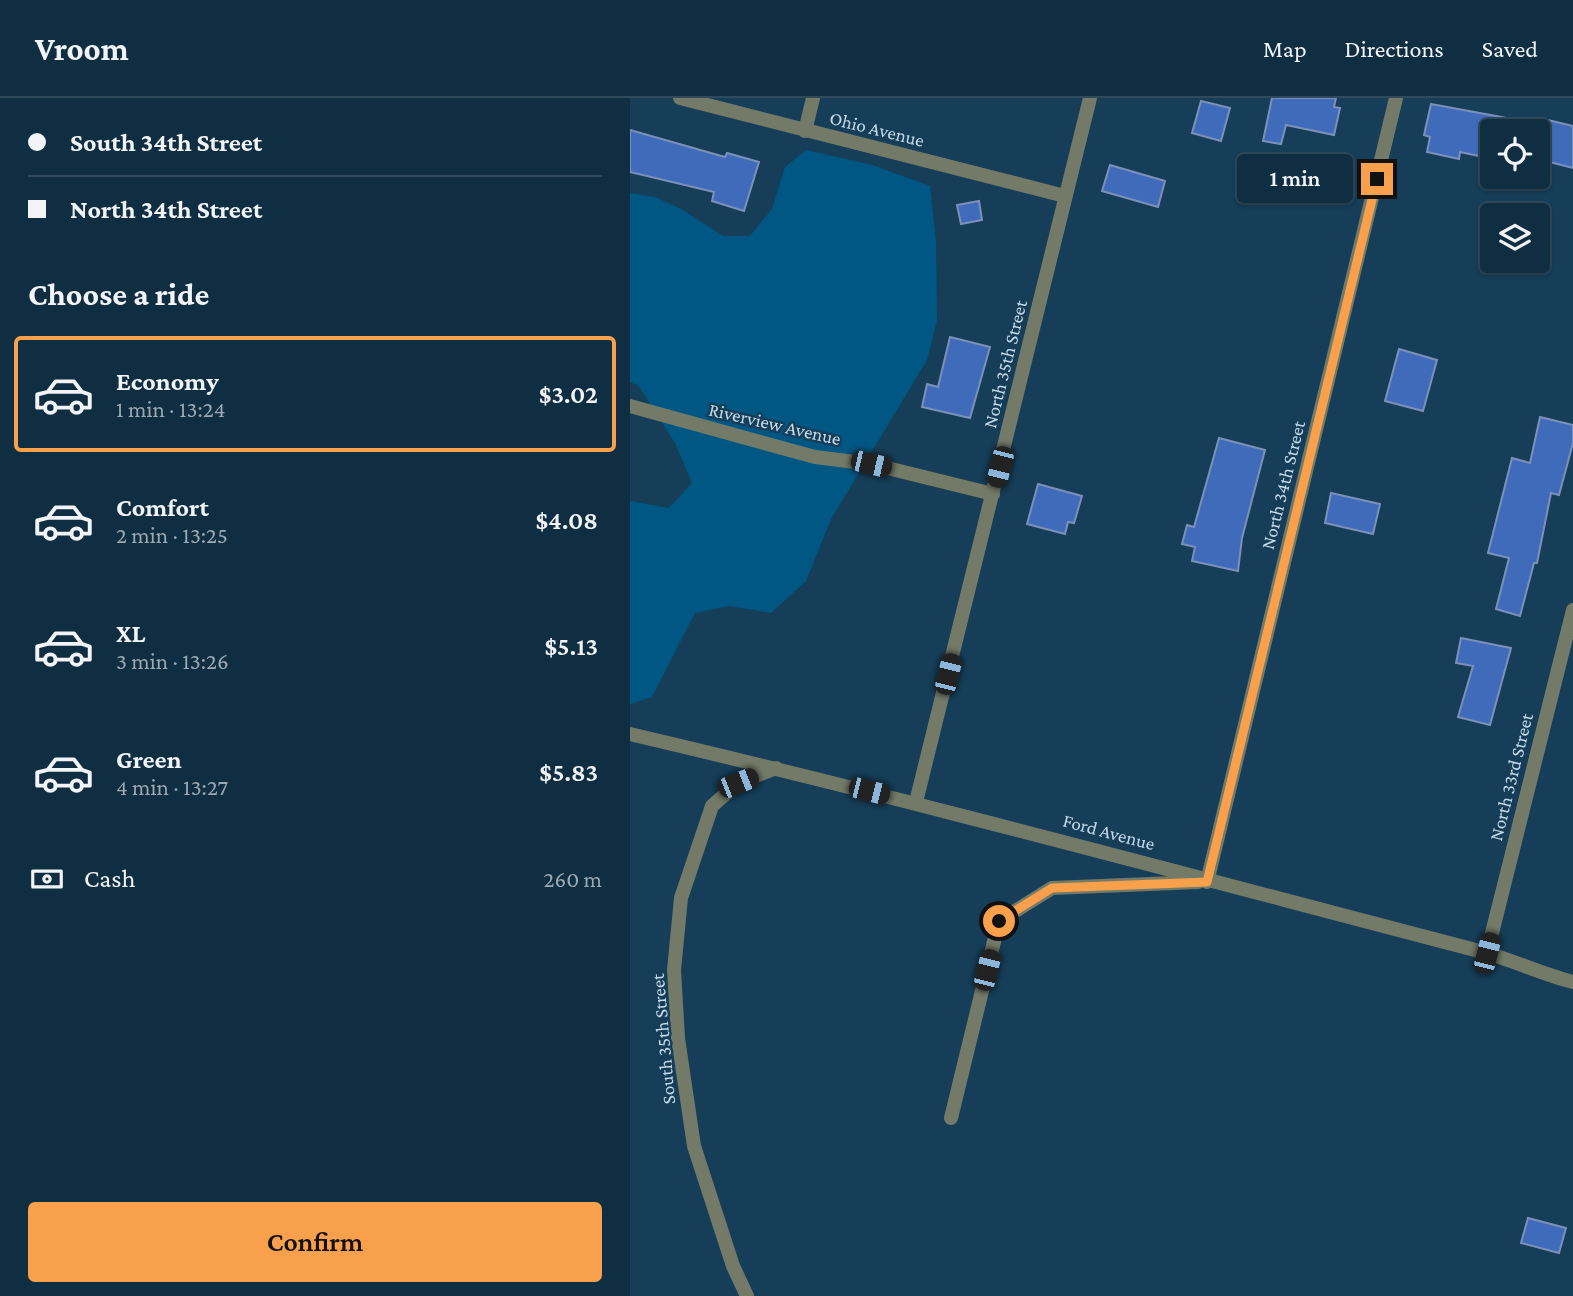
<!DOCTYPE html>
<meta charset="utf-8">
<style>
:root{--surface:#102e42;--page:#193649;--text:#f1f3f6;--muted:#9ca8b2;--line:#304a5b;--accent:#f9a04c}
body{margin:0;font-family:"Crimson Pro",serif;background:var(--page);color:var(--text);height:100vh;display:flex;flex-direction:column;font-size:26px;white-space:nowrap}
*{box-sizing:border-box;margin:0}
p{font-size:23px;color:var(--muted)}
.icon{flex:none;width:38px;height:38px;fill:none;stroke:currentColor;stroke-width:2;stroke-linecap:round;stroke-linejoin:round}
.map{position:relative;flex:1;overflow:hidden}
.drawer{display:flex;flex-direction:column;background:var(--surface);width:630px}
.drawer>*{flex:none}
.top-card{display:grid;align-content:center;height:154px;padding:0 28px;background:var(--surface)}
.tools{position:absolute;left:850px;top:21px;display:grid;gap:14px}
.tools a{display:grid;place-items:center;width:70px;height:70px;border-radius:7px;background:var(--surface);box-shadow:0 2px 5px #0004,0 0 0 2px var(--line);font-size:35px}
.end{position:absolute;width:32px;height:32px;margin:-16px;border:9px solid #f9a04c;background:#111;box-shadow:0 0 0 4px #111}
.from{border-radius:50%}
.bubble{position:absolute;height:49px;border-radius:7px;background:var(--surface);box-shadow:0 2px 5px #0004,0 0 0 2px var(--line);font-size:23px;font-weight:600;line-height:49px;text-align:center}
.car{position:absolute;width:21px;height:42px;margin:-21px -10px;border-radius:9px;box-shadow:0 0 5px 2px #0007;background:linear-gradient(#222 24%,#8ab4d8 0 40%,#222 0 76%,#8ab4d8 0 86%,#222 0)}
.top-card b{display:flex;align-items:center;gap:24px;height:66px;font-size:26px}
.top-card b+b{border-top:2px solid var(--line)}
.top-card i{width:18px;height:18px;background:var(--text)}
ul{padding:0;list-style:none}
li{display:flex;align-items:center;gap:21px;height:116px;margin:0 14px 10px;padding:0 14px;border:4px solid transparent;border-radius:7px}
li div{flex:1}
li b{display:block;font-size:26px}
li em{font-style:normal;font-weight:600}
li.current{border-color:var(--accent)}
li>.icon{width:63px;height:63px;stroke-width:1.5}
h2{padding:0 28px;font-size:32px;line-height:84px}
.pay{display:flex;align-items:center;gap:18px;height:77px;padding:0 28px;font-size:26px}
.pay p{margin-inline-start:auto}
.primary-button{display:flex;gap:14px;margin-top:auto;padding:14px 28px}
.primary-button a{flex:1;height:80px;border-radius:7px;background:var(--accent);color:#111;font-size:28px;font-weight:600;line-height:80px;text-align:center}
header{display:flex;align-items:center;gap:42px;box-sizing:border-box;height:98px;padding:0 35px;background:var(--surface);border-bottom:2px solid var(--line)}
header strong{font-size:33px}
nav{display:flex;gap:38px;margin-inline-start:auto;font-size:24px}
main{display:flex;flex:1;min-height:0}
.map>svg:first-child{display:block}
.green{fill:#005784}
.building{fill:#3f6bba;stroke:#7b91b8;stroke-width:2}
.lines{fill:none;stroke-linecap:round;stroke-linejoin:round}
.minor{stroke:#747a68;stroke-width:14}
.route{stroke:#f9a04c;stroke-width:9}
.labels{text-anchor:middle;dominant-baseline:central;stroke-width:5;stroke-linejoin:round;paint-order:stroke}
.street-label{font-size:19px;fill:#c5daea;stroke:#163e58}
</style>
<header>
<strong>Vroom</strong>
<nav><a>Map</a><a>Directions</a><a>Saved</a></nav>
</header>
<main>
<section class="drawer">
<div class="top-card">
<b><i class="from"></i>South 34th Street</b>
<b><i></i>North 34th Street</b>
</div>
<h2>Choose a ride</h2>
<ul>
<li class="current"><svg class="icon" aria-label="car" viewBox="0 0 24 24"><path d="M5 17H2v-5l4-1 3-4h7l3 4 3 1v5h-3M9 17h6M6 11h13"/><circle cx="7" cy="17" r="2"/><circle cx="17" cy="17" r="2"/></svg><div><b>Economy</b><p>1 min · 13:24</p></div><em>$3.02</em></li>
<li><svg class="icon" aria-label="car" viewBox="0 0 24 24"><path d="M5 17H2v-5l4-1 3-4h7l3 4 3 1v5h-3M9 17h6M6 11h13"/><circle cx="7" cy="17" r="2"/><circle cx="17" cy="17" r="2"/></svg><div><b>Comfort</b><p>2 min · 13:25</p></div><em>$4.08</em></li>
<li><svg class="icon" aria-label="car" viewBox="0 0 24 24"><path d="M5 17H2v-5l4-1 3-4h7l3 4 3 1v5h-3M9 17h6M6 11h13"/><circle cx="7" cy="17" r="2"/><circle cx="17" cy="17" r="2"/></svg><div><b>XL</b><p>3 min · 13:26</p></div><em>$5.13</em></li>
<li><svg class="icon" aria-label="car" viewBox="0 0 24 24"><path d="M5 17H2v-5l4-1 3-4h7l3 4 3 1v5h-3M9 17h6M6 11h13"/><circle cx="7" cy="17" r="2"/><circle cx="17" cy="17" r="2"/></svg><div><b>Green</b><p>4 min · 13:27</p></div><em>$5.83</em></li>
</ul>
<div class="pay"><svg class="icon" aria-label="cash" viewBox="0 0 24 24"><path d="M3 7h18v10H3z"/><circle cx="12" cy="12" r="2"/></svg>Cash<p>260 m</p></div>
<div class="primary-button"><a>Confirm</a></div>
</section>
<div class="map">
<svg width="943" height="1198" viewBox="0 0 943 1198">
<rect width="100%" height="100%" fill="#163e58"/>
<!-- green -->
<path class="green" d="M 176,52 L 242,67 L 300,88 L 306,144 L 307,222 L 297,262 L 201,421 L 176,483 L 141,515 L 99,508 L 65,515 L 22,599 L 0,606 L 0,403 L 39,410 L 62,385 L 45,345 L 8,287 L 0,284 L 0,95 L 25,99 L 51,111 L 93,138 L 120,138 L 142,111 L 155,69 Z"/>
<!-- building -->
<path class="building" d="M 642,0 L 706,0 L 704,9 L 710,10 L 704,37 L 656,27 L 651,46 L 633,43 Z
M 571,3 L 600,10 L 591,43 L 562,35 Z
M 801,6 L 904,25 L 903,33 L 863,33 L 863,61 L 830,54 L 829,61 L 797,54 L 800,39 L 794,37 Z
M 918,22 L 943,28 L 943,70 L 908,61 Z
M 0,32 L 95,59 L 97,55 L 129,64 L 114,113 L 82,103 L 84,94 L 0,74 Z
M 480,67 L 535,83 L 528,109 L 472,93 Z
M 349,103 L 352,122 L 331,126 L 327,107 Z
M 320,239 L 360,249 L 340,320 L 292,309 L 297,286 L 308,289 Z
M 769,251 L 807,262 L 793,313 L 755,303 Z
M 910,319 L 943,327 L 943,345 L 929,397 L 921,395 L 907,465 L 904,465 L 890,518 L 866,511 L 879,460 L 858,455 L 882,360 L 900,365 Z
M 589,340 L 635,352 L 612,440 L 608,473 L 562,463 L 565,449 L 552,446 L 557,427 L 564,429 Z
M 408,386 L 452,398 L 444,425 L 438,424 L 435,436 L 397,426 Z
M 701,395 L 750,406 L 743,436 L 695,425 Z
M 831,540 L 881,550 L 860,627 L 828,619 L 843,568 L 826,565 Z
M 898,1120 L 936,1130 L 929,1155 L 891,1145 Z"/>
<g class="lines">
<!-- minor -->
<path class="minor" d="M 50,0 L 435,98
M 175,33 L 183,0
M 0,308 L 185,359 L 241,366 L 363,396
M 0,636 C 286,703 569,780 853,854 C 883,862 911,876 943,884
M 286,704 L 460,0
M 577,784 L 766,0
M 857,855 L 943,512
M 321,1020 L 369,823 L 422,790 L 568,784
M 117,1198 L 103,1168 L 64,1048 L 48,940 L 44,872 L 51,800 L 82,708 L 108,685 L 146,670"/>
</g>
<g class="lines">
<!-- route -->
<path class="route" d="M 369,823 L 422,790 L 577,784 L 747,81"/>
</g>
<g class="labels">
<!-- street labels -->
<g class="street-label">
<text transform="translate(247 31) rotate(14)">Ohio Avenue</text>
<text transform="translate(375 266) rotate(-76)">North 35th Street</text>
<text transform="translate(145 326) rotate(13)">Riverview Avenue</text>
<text transform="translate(653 387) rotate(-76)">North 34th Street</text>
<text transform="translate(881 679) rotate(-76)">North 33rd Street</text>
<text transform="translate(479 734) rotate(15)">Ford Avenue</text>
<text transform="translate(33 941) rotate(-95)">South 35th Street</text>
</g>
</g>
</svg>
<div class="tools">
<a><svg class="icon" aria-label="locate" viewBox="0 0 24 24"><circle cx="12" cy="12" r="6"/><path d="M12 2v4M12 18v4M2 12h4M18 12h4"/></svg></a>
<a><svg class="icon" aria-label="layers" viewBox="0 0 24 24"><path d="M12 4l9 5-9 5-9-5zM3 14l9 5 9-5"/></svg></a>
</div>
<i class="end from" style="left:369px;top:823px"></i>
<i class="end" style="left:747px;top:81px"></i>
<div class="bubble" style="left:607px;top:56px;width:116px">1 min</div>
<i class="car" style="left:241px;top:366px;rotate:103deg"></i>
<i class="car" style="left:370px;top:369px;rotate:194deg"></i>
<i class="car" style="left:318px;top:576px;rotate:14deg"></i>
<i class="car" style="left:108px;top:685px;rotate:68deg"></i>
<i class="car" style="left:239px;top:693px;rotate:104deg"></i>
<i class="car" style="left:857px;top:855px;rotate:14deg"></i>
<i class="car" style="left:357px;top:872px;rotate:14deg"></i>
</div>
</main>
